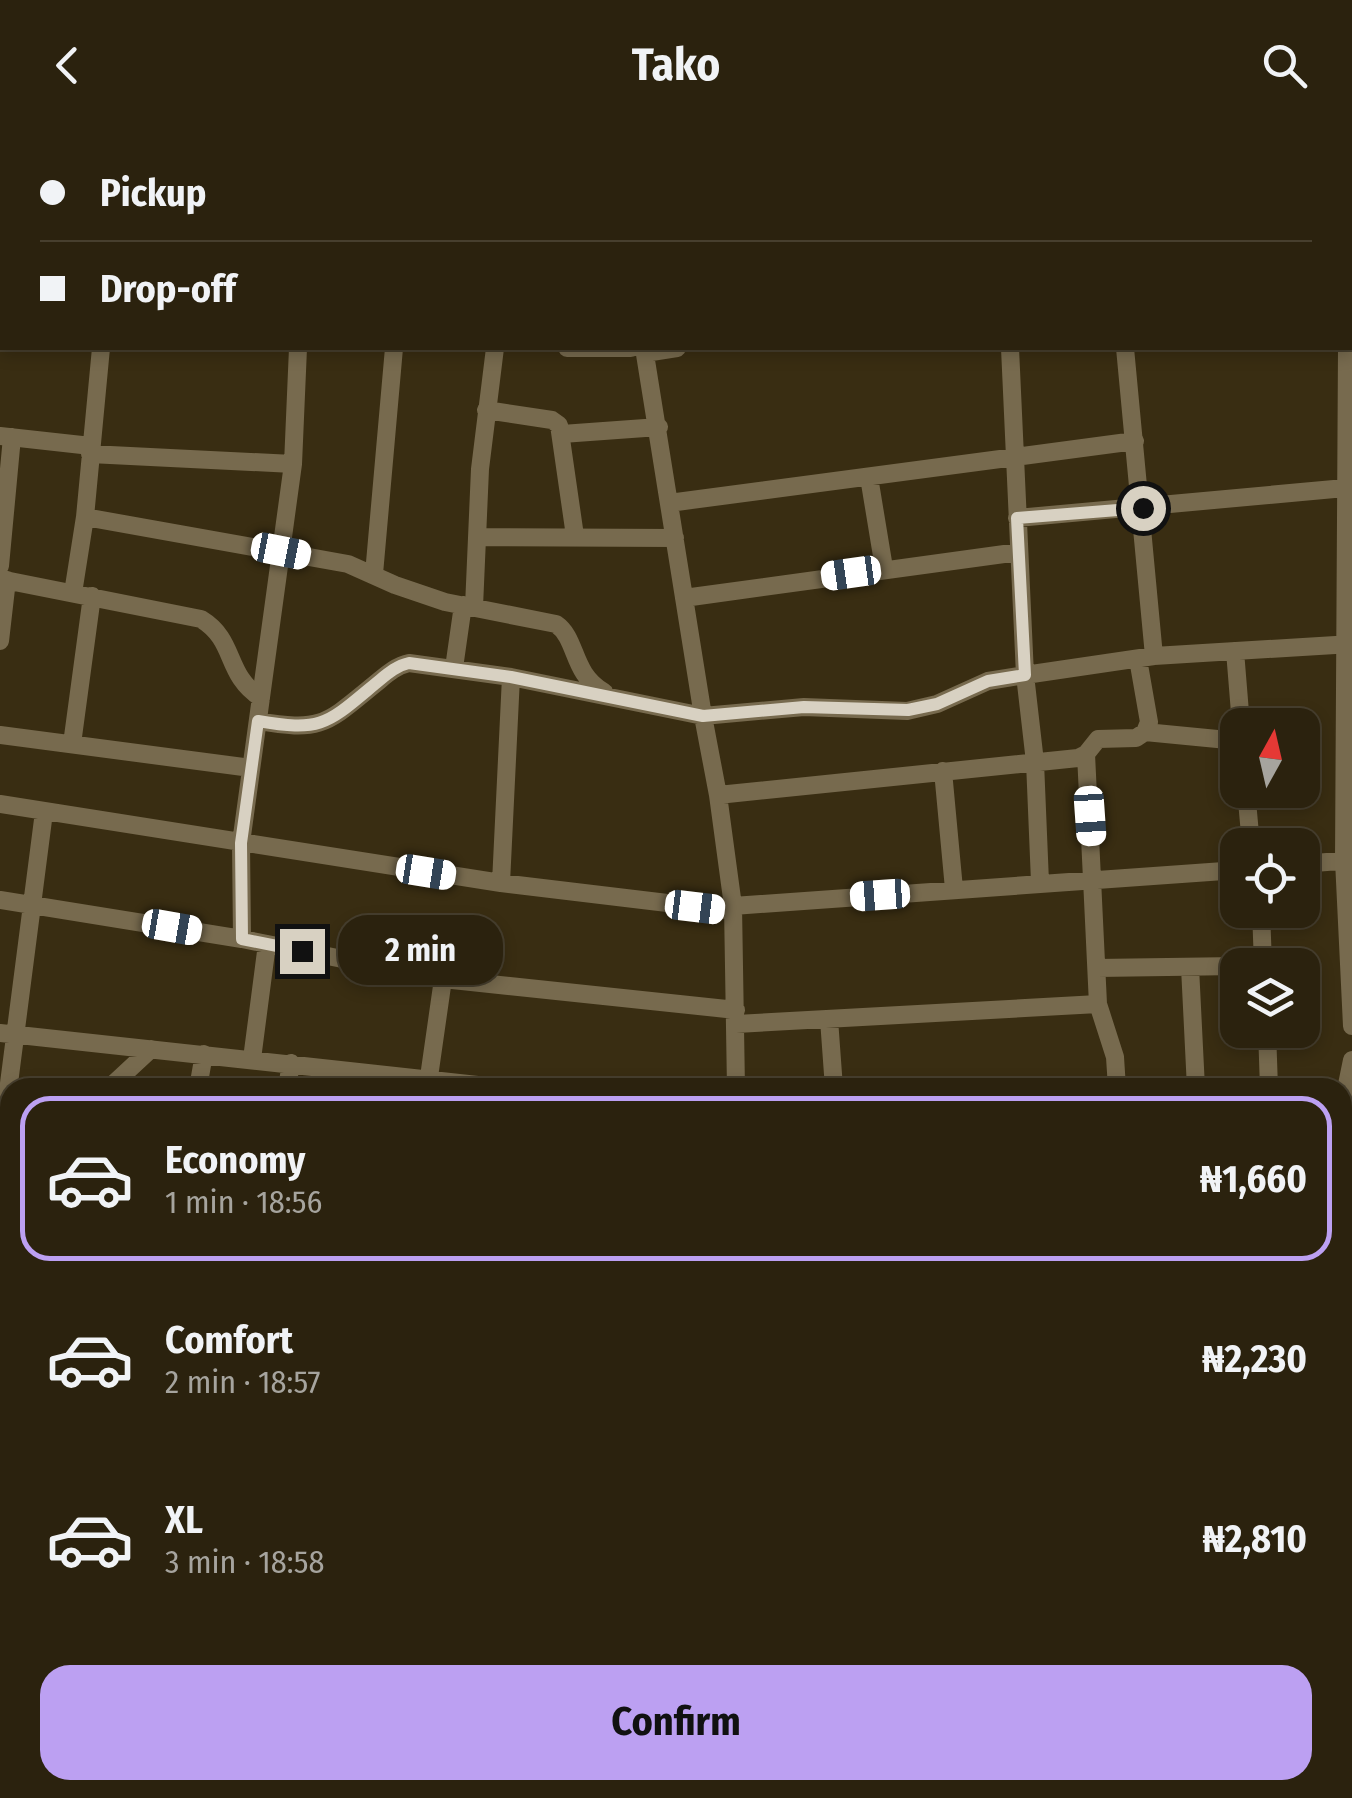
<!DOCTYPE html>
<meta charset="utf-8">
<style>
:root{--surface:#2b220e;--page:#332a17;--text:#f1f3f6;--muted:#a6a49e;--line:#473f2e;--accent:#bca0f2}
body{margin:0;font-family:"Fira Sans Condensed",sans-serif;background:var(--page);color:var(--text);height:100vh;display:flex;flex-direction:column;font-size:38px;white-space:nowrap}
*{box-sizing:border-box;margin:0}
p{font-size:32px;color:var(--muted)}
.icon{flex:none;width:55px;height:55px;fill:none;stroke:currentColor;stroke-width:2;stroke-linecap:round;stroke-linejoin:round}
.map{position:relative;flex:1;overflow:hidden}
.side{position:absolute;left:0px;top:948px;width:1352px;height:722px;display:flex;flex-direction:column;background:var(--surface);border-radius:30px 30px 0 0;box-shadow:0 5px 15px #0003,0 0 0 2px var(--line)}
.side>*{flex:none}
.banner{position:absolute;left:0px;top:0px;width:1352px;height:220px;box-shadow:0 5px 15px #0003,0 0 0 2px var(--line);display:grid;align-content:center;height:220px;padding:0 40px;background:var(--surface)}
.needle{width:65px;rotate:8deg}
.buttons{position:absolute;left:1220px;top:578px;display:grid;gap:20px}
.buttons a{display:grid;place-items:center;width:100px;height:100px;border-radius:20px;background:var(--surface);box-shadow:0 5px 15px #0003,0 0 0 2px var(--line);font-size:50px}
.end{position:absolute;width:45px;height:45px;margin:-22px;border:12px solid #d8d1c2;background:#111;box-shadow:0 0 0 5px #111}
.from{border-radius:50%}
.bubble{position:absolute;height:70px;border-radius:30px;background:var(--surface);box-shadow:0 5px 15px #0003,0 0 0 2px var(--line);font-size:32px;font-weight:700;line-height:70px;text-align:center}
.car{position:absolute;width:30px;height:60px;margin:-30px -15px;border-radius:12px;box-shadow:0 0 8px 2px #0007;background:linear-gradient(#fff 24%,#345 0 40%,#fff 0 76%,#345 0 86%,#fff 0)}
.banner b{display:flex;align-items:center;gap:35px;height:95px;font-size:38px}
.banner b+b{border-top:2px solid var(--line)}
.banner i{width:25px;height:25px;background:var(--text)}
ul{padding:18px 0 0;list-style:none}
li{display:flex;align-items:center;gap:30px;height:165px;margin:0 20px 15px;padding:0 20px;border:5px solid transparent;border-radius:30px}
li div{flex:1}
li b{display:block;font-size:38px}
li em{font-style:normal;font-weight:700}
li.on{border-color:var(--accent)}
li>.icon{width:90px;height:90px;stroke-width:1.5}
.action{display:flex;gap:20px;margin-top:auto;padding:20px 40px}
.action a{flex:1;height:115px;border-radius:30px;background:var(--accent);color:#111;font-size:40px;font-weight:700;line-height:115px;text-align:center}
header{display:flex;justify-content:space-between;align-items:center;height:130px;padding:0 40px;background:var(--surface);font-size:45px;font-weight:700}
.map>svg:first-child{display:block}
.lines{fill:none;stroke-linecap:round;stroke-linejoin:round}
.minor{stroke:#776a4e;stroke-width:18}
.route{stroke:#d8d1c2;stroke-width:12}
</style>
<header><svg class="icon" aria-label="back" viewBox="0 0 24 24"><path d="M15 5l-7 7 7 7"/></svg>Tako<svg class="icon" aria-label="search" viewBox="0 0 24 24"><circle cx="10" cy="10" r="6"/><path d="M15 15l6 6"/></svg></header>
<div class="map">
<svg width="1352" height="1668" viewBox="0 0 1352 1668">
<rect width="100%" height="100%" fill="#392d12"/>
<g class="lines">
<!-- minor -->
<path class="minor" d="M 61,0 L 61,2
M 227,0 L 233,2
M 597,0 L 598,2
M 1097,0 L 1097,2
M 1325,0 L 1325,2
M 187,2 L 187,0
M 517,2 L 518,0
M 667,2 L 677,0
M 1229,2 L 1229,0
M 0,86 L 2,86
M 0,157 L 2,157
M 1350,190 L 1352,190
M 0,213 L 2,181
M 567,218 L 631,218
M 644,218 L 703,586 L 718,665 L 733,776 L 736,958
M 1010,218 L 1025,545 L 1035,632 L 1040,752
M 1125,218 L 1154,526
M 1347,218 L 1344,730 L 1352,896
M 645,223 L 677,218
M 486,280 L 552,290 L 559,295 L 575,406
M 562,304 L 659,297
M 0,306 L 91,316
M 90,324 L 293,334
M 869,347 L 884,438
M 669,373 L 1135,311
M 85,387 L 348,434 L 395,455 L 445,472 L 556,494 C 578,509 571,543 604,562
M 1017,388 L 1345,358
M 477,407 L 675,408
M 0,436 L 12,307
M 374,444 L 394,218
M 0,449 L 201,489 C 237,511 224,544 261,568
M 73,463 L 85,387 L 101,218
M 684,468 L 1019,422
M 474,477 L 480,339 L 495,218
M 0,511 L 7,450
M 1235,521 L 1241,595
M 1138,529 L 1149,592 L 1145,602
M 454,538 L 463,475
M 258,591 C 322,602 326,594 375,554 C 385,546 395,536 409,533 L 511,547 L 703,586 L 804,577 L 907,581 L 937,574 L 988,551 L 1025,545 L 1154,526 L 1352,514
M 0,605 L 251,638
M 72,614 L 92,466
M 943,641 L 954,759
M 1246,660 L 1251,715
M 718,665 L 1078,628 L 1086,624
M 0,674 L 501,753 L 734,781
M 1302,734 L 1352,730
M 501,753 L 511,547
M 0,770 L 242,809 L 443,849 L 736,880
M 733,776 L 1238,740
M 1261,780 L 1263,835
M 242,809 L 241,713 L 293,334 L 298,218
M 1190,837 L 1196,958
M 1097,838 L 1238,836
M 829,889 L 834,958
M 736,894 L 1098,874
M 1267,900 L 1269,958
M 0,903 L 505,958
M 252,929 L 267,814
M 429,947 L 443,849
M 109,958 L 151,919
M 198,958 L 204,924
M 287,958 L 291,933
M 1117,958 L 1115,927 L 1098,874 L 1086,624 L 1098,609 L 1136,608 L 1145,602 L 1238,611
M 1342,979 L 1352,930
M 1342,1001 L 1352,1000
M 0,1023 L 44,682
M 1342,1028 L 1352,1084
M 0,1061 L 10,1051
M 0,1164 L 10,1166
M 1342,1164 L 1352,1164
M 0,1241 L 10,1242
M 1342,1304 L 1352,1303
M 0,1338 L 10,1339
M 1342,1371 L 1352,1371
M 1342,1462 L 1352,1461
M 0,1494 L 10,1494
M 1342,1549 L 1352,1548
M 1342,1633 L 1352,1632
M 364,1660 L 365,1668
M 762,1660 L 762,1668
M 63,1668 L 64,1660
M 102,1668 L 102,1660
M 150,1668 L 150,1660
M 227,1668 L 230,1660
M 472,1668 L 472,1660
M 1234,1668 L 1237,1660
M 1300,1668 L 1310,1660"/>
</g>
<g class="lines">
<!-- route -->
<path class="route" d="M 302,821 L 242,809 L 241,713 L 258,591 C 322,602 327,594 375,554 C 385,546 395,536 409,533 L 511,547 L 703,586 L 804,577 L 908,580 L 937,574 L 988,551 L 1025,545 L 1017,388 L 1143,378"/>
</g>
</svg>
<div class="buttons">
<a><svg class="needle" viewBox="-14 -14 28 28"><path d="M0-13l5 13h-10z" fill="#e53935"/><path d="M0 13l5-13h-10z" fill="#a6a49e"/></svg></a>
<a><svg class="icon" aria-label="locate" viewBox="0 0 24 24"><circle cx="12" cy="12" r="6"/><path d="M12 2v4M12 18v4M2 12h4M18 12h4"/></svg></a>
<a><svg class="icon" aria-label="layers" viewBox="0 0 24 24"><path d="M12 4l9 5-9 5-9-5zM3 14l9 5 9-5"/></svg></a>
</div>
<i class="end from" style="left:1143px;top:378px"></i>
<i class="end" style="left:302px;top:821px"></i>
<div class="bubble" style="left:338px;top:785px;width:165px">2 min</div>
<i class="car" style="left:281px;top:421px;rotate:101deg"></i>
<i class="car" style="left:851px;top:443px;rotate:262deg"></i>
<i class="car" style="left:1090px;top:686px;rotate:176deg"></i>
<i class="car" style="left:426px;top:742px;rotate:99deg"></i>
<i class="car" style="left:880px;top:765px;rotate:266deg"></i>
<i class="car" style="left:695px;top:777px;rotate:97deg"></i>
<i class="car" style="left:172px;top:797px;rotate:100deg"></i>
<div class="banner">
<b><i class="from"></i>Pickup</b>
<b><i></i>Drop-off</b>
</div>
<section class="side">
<ul>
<li class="on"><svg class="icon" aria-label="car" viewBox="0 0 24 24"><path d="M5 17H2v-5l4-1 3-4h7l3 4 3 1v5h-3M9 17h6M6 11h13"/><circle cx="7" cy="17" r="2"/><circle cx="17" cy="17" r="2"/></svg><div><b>Economy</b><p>1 min · 18:56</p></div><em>₦1,660</em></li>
<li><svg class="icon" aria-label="car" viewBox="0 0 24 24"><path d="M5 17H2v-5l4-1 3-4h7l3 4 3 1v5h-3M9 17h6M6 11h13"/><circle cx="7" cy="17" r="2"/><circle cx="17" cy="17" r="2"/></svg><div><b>Comfort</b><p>2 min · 18:57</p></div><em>₦2,230</em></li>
<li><svg class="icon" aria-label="car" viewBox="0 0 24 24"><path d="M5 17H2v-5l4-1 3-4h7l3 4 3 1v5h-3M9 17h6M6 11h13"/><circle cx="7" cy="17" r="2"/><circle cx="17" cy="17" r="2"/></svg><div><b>XL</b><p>3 min · 18:58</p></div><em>₦2,810</em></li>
</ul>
<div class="action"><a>Confirm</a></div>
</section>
</div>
